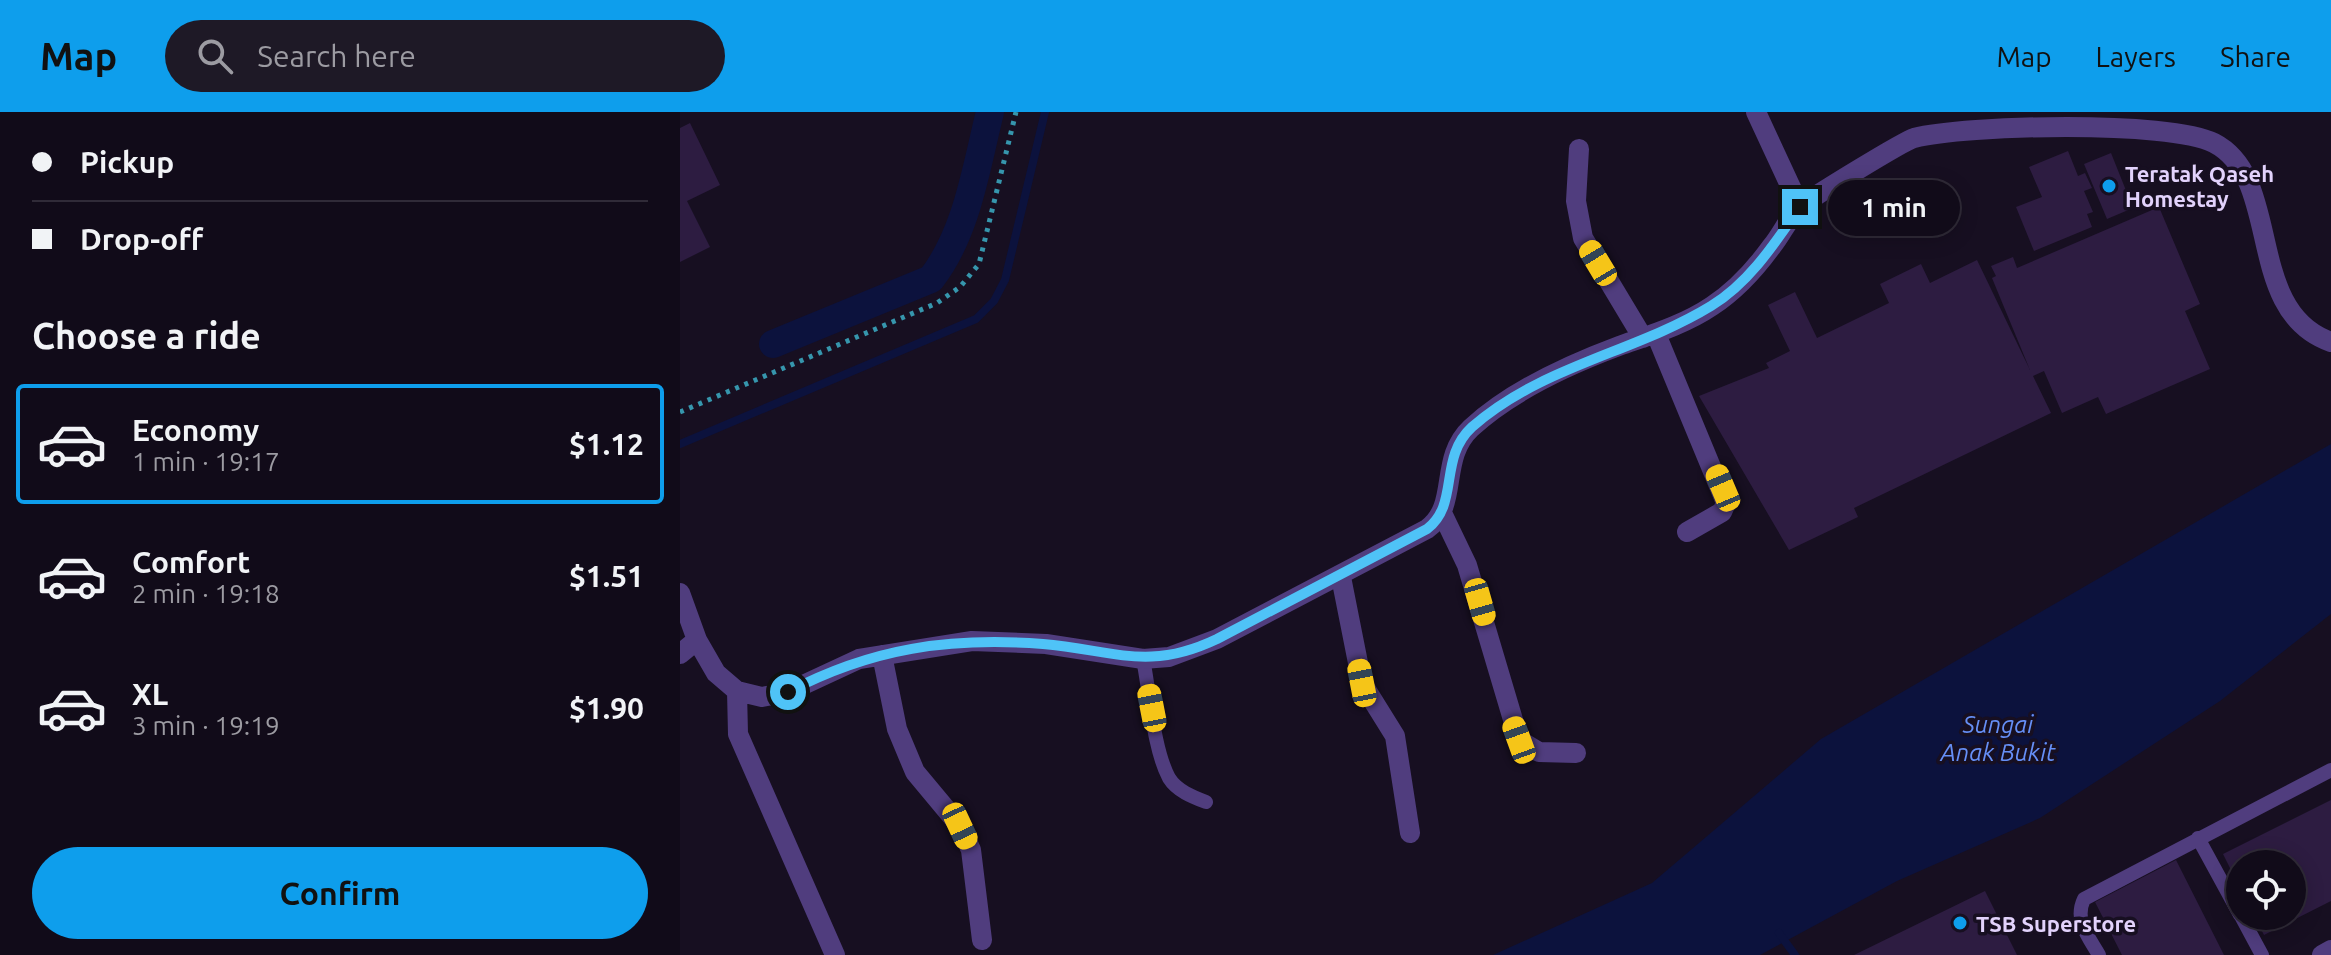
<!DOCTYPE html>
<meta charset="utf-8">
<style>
:root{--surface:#110b19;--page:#1e1926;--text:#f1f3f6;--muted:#9c9ba2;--line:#302b38;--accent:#0e9eec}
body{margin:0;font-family:Ubuntu,sans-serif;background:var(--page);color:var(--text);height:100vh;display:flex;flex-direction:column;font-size:30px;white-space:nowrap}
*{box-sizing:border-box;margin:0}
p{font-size:26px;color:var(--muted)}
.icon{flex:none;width:44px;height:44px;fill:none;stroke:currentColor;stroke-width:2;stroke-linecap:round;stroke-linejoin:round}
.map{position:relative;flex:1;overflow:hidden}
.side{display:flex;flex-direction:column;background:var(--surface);width:680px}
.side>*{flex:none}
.hud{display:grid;align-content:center;height:176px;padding:0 32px;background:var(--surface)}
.fabs{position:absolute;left:1546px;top:738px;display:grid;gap:16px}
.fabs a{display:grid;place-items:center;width:80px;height:80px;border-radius:50%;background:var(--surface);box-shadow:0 4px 20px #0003,0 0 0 2px var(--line);font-size:40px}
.end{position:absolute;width:36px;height:36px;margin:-18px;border:10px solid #4fc3f7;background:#111;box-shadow:0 0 0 4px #111}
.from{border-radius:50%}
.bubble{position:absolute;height:56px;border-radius:28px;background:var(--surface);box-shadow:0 4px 20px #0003,0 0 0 2px var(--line);font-size:26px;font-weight:700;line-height:56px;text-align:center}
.car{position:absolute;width:24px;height:48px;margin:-24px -12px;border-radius:10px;box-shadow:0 0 6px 2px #0007;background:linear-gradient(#f5c518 24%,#345 0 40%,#f5c518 0 76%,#345 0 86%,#f5c518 0)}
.hud b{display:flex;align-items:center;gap:28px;height:76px;font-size:30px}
.hud b+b{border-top:2px solid var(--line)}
.hud i{width:20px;height:20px;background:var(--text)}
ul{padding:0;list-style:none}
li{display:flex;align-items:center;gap:24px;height:120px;margin:0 16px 12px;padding:0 16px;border:4px solid transparent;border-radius:8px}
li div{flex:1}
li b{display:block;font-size:30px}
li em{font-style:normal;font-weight:700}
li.on{border-color:var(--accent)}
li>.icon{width:72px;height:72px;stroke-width:1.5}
h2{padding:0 32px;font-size:36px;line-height:96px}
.cta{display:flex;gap:16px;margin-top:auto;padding:16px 32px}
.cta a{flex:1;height:92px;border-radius:48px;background:var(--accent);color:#111;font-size:32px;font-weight:700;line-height:92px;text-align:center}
header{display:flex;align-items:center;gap:48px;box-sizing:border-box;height:112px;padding:0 40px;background:var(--accent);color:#111}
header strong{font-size:38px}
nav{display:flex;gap:44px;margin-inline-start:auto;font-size:28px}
.search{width:560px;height:72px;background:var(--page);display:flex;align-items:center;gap:20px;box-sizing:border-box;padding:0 28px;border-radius:44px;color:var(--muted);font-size:30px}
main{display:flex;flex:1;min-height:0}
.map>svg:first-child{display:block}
.water{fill:#0c123d}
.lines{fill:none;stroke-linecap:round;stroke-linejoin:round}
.stream{stroke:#0c123d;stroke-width:8}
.canal{stroke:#0c123d;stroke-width:28}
.building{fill:#2d1c41}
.path{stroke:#3696ad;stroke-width:5;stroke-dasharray:4 6;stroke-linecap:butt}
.service{stroke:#503d7e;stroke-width:14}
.minor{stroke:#503d7e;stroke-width:20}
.route{stroke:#4fc3f7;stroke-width:10}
.poi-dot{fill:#0e9eec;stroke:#170f21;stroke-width:3}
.labels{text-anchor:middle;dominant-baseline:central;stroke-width:7;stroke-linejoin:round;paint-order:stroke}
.poi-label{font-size:22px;font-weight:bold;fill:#e2d2fc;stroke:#170f21;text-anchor:start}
.water-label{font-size:24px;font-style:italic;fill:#668ff6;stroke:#170f21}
</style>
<header>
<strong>Map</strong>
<div class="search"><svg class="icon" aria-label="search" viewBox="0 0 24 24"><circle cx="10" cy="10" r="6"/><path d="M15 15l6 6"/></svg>Search here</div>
<nav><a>Map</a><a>Layers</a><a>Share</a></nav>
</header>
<main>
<section class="side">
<div class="hud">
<b><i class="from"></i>Pickup</b>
<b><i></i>Drop-off</b>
</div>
<h2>Choose a ride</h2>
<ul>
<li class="on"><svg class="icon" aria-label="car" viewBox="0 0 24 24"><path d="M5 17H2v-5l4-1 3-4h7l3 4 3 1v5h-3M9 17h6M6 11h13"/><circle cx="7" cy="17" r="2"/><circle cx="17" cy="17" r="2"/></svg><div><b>Economy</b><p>1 min · 19:17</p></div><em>$1.12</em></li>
<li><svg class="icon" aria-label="car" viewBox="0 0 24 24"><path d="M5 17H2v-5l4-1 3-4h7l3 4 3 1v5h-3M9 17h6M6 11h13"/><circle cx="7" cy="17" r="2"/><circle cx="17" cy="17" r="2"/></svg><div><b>Comfort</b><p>2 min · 19:18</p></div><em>$1.51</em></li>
<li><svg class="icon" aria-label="car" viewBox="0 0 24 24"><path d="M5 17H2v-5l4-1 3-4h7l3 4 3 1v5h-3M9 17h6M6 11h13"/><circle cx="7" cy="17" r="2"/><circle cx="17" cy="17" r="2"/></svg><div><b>XL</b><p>3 min · 19:19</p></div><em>$1.90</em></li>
</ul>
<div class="cta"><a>Confirm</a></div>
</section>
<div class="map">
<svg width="1651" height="843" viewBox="0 0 1651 843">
<rect width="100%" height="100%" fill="#170f21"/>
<!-- water -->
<path class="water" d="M 1651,332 L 1651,502 L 1540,589 L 1360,706 L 1217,769 L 1080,843 L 813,843 L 972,771 L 1141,627 Z"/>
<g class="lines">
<!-- stream -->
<path class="stream" d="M 0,332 L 296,207 L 314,189 L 325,168 L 365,0
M 1099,821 L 1115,843"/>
<!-- canal -->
<path class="canal" d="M 93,232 L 251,167 C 287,121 296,56 310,0"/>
</g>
<!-- building -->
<path class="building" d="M 10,11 L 40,73 L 7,89 L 30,135 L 0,150 L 0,16 Z
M 1388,39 L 1398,64 L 1405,61 L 1412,76 L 1404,79 L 1413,100 L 1407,102 L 1412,115 L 1354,139 L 1336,95 L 1362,85 L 1349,55 Z
M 1431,41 L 1453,96 L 1427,107 L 1404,52 Z
M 1479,95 L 1520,192 L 1505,199 L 1530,257 L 1426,302 L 1418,285 L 1382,301 L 1364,259 L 1353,264 L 1371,301 L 1174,396 L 1178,405 L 1109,438 L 1019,284 L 1089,256 L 1086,251 L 1110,239 L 1088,193 L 1115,180 L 1137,226 L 1209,191 L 1200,172 L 1241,152 L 1250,171 L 1297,148 L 1350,258 L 1312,166 L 1316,164 L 1311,154 L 1333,145 L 1337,156 Z
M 1651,688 L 1651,789 L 1584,823 L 1574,804 L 1612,804 L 1612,752 L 1560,752 L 1560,776 L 1543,742 Z
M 1496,748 L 1544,843 L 1442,843 L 1415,790 Z
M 1305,779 L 1337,843 L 1174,843 Z"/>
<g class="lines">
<!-- path -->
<path class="path" d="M 0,300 L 257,191 L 280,175 L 299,152 L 336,0"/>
<!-- service -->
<path class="service" d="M 463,547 C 470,581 473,636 489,666 C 497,679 513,685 526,690
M 1518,726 L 1560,803
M 1561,804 L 1582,843
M 1419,843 C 1408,824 1394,808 1404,787 L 1651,658"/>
<!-- minor -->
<path class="minor" d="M 1076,0 L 1120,95
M 899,37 L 896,89 L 903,126 L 963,226
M 976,222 L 1046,391 L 1042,400 L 1007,420
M 763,403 L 787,453 L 839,628 L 859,640 L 896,641
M 661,465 L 682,571 L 715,624 L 730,721
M 0,481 L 17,528 L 36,561 L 57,579 L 82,585 L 108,580 L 179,547 L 292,529 L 366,532 L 463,547 L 489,545 L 537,527 L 747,417 C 780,393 758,347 791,316 C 831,279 888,253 939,234 C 970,223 1004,213 1032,194 C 1055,179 1076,156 1092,134 C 1102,122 1109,105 1120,95 C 1130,86 1224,29 1234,26 C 1285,13 1489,8 1534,31 C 1604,67 1563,199 1651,230
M 0,542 L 17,528
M 202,543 L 217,617 L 235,660 L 280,714 L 291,738 L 302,828
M 57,579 L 58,622 L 155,843
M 1642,843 L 1651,838"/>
</g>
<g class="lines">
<!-- route -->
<path class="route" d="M 108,580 C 192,536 269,525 363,532 C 434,538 468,560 537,527 L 747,417 C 780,392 758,346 792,315 C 863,253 954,241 1031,194 C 1069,171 1095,131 1120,95"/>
</g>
<!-- markers -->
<g class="poi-dot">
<circle cx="1429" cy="74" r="8"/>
<circle cx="1280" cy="811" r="8"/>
</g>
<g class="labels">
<!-- poi labels -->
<g class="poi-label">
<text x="1445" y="61">Teratak Qaseh<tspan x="1445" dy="25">Homestay</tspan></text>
<text x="1296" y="811">TSB Superstore</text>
</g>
<!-- water labels -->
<g class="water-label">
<text x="1318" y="612">Sungai<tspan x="1318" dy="28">Anak Bukit</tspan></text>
</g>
</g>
</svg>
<div class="fabs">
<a><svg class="icon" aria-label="locate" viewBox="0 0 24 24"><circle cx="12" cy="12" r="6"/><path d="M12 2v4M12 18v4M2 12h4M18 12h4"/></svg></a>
</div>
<i class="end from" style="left:108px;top:580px"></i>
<i class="end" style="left:1120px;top:95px"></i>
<div class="bubble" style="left:1148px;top:68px;width:132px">1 min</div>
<i class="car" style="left:918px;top:151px;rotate:329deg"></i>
<i class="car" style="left:1043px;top:376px;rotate:337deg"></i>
<i class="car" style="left:800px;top:490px;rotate:164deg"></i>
<i class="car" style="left:682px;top:571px;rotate:349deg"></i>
<i class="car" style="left:472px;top:596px;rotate:349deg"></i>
<i class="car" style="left:839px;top:628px;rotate:340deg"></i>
<i class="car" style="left:280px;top:714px;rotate:155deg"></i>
</div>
</main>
